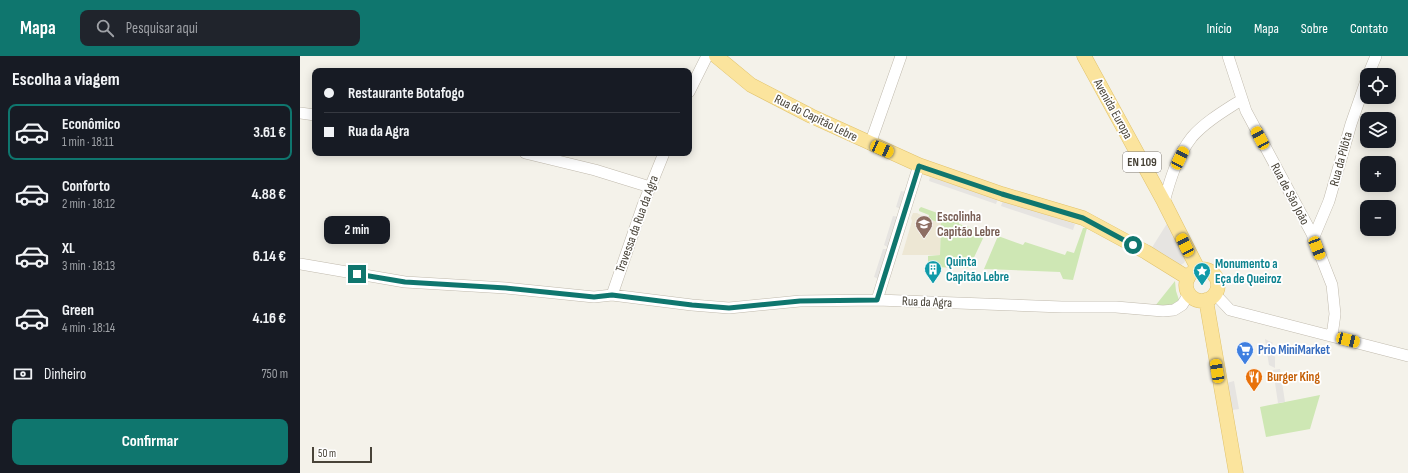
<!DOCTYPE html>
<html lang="pt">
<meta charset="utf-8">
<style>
:root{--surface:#171b24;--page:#20242c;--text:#f1f3f6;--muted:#9ea1a6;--line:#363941;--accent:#0f766e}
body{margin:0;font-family:"Sofia Sans Condensed",sans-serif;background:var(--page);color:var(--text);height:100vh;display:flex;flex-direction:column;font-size:15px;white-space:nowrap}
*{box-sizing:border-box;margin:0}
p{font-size:13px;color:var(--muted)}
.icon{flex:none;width:22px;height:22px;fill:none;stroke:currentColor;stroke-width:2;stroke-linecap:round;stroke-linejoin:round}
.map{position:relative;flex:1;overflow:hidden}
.details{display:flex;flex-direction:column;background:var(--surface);width:300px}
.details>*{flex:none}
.hud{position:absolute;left:12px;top:12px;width:380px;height:88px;border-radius:8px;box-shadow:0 2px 10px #0003;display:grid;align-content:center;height:88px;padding:0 12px;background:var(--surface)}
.buttons{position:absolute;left:1060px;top:12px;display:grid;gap:8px}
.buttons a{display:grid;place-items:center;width:36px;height:36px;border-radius:8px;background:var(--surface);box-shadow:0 2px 10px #0003;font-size:20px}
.scale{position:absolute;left:12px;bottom:10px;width:60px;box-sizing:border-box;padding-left:4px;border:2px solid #484338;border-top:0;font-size:11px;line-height:14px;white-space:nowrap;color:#484338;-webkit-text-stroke:3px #fff;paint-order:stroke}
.end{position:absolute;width:18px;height:18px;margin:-9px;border:5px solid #0f766e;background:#fff;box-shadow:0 0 0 2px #fff}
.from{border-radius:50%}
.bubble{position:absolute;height:28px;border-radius:8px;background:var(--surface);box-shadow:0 2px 10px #0003;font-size:13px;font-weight:700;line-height:28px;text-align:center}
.car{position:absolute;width:12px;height:24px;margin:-12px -6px;border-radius:5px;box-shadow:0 0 3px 1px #0007;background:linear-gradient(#f5c518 24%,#345 0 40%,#f5c518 0 76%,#345 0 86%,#f5c518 0)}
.hud b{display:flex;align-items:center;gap:14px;height:38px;font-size:15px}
.hud b+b{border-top:1px solid var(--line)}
.hud i{width:10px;height:10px;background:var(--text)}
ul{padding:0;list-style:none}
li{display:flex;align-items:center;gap:12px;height:56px;margin:0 8px 6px;padding:0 4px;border:2px solid transparent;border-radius:8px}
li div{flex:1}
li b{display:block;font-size:15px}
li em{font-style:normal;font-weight:700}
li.current{border-color:var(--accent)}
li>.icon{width:36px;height:36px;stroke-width:1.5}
h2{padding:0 12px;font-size:18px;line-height:48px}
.pay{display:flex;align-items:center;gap:10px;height:44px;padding:0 12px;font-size:15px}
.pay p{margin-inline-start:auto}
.cta{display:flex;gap:8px;margin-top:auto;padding:8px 12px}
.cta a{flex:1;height:46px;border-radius:8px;background:var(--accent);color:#fff;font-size:16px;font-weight:700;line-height:46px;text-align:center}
header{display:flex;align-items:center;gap:24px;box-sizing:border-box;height:56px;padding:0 20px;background:var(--accent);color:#fff}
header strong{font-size:19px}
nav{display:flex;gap:22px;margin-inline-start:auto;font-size:14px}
.search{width:280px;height:36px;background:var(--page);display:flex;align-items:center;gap:10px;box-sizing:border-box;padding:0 14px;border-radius:8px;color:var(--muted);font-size:15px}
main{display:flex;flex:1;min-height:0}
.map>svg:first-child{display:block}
.education{fill:#ede7d4}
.green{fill:#cee7b4}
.parking{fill:#e6e4e1}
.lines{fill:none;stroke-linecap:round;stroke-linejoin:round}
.minor-casing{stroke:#c0baad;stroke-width:12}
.major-casing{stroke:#e0c26c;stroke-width:15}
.minor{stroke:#fff;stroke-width:11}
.major{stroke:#fbe49d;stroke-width:14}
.route{stroke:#0f766e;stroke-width:5}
.labels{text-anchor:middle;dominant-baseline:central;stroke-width:3.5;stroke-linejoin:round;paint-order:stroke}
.shield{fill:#fff;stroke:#7f7b74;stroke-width:1}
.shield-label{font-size:12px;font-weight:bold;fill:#484338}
.street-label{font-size:13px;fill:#484338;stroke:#fff}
.education-label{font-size:13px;font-weight:bold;fill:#785e54;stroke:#fff;text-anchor:start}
.culture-label{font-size:13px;font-weight:bold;fill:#0d838f;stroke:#fff;text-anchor:start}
.shop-label{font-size:13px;font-weight:bold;fill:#366cbe;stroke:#fff;text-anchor:start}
.food-label{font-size:13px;font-weight:bold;fill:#c56008;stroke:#fff;text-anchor:start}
</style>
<header>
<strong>Mapa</strong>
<div class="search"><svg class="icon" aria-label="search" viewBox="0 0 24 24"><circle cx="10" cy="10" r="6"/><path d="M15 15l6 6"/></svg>Pesquisar aqui</div>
<nav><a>Início</a><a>Mapa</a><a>Sobre</a><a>Contato</a></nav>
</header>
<main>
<section class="details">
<h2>Escolha a viagem</h2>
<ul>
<li class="current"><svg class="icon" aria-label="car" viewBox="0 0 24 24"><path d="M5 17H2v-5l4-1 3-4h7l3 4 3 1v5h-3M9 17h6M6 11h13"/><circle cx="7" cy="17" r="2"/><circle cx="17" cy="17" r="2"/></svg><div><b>Econômico</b><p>1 min · 18:11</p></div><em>3.61 €</em></li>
<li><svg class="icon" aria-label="car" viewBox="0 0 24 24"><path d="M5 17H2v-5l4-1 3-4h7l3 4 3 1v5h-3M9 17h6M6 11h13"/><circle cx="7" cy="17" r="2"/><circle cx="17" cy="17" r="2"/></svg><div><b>Conforto</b><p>2 min · 18:12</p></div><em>4.88 €</em></li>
<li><svg class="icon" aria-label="car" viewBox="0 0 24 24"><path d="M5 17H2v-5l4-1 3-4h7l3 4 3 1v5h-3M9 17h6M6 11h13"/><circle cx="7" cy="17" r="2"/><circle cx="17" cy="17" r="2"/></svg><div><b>XL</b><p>3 min · 18:13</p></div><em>6.14 €</em></li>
<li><svg class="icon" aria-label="car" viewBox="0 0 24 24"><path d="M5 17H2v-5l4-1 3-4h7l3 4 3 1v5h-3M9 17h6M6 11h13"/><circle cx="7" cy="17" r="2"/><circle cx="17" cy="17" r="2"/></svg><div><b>Green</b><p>4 min · 18:14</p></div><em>4.16 €</em></li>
</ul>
<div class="pay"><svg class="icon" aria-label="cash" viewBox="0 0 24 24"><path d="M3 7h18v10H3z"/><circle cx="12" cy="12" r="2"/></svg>Dinheiro<p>750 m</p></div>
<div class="cta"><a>Confirmar</a></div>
</section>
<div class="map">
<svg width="1108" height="417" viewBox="0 0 1108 417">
<rect width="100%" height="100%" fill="#f4f2ea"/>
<!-- education -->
<path class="education" d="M 613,157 L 617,157 L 628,163 L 641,167 L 640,199 L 602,199 L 612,165 L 611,162 Z"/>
<!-- green -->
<path class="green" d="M 621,151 L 659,165 L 659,168 L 686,176 L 669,212 L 628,211 L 628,200 L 640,199 L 641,167 L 628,163 L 629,159 L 619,155 L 619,153 Z
M 783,172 L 787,172 L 773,224 L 763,223 L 760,216 L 684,213 L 698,180 L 723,189 L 725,186 L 765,199 L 767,195 L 774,197 Z
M 875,225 L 876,235 L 879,244 L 872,249 L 855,250 Z
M 1020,339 L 1010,373 L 966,381 L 960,351 Z"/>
<!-- parking -->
<path class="parking" d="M 630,121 L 698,143 L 696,148 L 629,125 Z
M 601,135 L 606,136 L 601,153 L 596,151 Z
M 703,144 L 775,168 L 773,174 L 701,150 Z
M 593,160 L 599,161 L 589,192 L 584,189 Z
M 868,166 L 886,203 L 884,207 L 879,210 L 851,193 Z
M 583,193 L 589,193 L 579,223 L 574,221 Z
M 965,283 L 973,287 L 971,289 L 974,294 L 973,296 L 974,297 L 973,299 L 975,301 L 975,312 L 969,309 Z
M 980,313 L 985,346 L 978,347 L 973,314 Z
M 934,325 L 939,353 L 932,354 L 927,327 Z"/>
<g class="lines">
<!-- minor casing -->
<g class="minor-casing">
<path id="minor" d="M 928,0 L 946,55 L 1012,178 L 1032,229 L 1035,258 L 1032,280
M 1068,19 L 1076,0
M 389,36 L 407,0
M 0,57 L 15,59
M 570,88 L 601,0
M 225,97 L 295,114 L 350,131
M 864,146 C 870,124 877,100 892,81 C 905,66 924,55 941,44
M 1013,183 L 1029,145 L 1051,68 L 1067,22
M 0,208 L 105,226 L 206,232 L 294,241 L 312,239 L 392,249 L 429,252 L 500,245 L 577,244 L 762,251 L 816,251 L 863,255 L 874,254 L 882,249 L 889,238
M 915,238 L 930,254 L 1108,300
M 312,239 L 343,149 L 364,97
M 577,244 L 619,109"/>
</g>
<!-- major casing -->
<g class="major-casing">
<path id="major" d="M 416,0 L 451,29 L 511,60 L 619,109 L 702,138 L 783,162 L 846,196 L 888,222
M 784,0 L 864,146 L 898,213
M886 229a16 16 0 1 1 32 0a16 16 0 1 1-32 0Z
M 906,244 L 936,417"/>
</g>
<!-- minor -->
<use href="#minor" class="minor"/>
<!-- major -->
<use href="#major" class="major"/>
</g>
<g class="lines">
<!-- route -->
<path class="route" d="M 57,218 L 105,226 L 206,232 L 294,241 L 312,239 L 392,249 L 429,252 L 500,245 L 577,244 L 619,110 L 702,138 L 783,162 L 833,189"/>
</g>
<!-- icons -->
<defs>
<g id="school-pin" transform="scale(0.9)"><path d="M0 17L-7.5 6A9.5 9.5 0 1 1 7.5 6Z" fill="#8d6e63" stroke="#fff"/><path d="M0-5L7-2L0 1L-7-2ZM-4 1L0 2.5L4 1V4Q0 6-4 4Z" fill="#fff"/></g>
<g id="building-pin" transform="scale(0.9)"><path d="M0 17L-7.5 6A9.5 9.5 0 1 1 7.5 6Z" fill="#0f9aa8" stroke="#fff"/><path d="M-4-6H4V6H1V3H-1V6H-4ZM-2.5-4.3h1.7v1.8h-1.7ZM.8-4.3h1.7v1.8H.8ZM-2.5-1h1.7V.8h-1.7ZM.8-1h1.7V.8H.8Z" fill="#fff"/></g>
<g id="sight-pin" transform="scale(0.9)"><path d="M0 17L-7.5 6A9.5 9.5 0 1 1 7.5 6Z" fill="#0f9aa8" stroke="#fff"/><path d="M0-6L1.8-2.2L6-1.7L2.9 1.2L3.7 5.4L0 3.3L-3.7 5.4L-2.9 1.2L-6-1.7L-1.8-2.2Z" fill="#fff"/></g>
<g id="supermarket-pin" transform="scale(0.9)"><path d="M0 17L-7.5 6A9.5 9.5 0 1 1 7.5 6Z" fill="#3f7fe0" stroke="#fff"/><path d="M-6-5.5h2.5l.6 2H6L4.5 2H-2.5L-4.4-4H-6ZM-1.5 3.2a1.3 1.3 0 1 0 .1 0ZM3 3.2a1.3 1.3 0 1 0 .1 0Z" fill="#fff"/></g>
<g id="restaurant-pin" transform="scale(0.9)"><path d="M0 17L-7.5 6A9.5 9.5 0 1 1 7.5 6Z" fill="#e8710a" stroke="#fff"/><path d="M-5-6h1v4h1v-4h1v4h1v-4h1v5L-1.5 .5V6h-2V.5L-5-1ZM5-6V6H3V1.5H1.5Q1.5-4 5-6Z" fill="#fff"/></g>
</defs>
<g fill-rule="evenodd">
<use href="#school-pin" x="624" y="168"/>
<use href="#building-pin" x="633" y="213"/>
<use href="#sight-pin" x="902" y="215"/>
<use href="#supermarket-pin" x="945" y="294"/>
<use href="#restaurant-pin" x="954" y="321"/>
</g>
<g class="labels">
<!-- shield labels -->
<rect class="shield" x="823" y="96" width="38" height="20" rx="3"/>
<g class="shield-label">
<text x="842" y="106">EN 109</text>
</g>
<!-- street labels -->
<g class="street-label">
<text transform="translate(813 53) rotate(61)">Avenida Europa</text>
<text transform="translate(516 62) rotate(26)">Rua do Capitão Lebre</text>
<text transform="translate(1041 103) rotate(-75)">Rua da Pilôta</text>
<text transform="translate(990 138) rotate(62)">Rua de São João</text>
<text transform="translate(337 168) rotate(-70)">Travessa da Rua da Agra</text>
<text transform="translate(627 246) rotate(2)">Rua da Agra</text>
</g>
<!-- education labels -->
<g class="education-label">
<text x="637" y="161">Escolinha<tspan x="637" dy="15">Capitão Lebre</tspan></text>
</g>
<!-- culture labels -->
<g class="culture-label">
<text x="646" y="206">Quinta<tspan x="646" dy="15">Capitão Lebre</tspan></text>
<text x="915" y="208">Monumento a<tspan x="915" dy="15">Eça de Queiroz</tspan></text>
</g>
<!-- shop labels -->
<g class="shop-label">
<text x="958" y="294">Prio MiniMarket</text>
</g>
<!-- food labels -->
<g class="food-label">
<text x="967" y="321">Burger King</text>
</g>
</g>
</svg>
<div class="buttons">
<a><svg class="icon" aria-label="locate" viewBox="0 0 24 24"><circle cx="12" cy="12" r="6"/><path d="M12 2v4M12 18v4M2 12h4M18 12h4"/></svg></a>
<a><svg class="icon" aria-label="layers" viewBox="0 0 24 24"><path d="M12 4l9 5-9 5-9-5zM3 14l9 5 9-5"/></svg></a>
<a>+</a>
<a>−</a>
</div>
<div class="scale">50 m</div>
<i class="end from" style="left:833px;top:189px"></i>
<i class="end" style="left:57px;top:218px"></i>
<div class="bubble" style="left:24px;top:160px;width:66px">2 min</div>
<i class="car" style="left:960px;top:82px;rotate:332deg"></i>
<i class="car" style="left:582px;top:93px;rotate:114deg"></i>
<i class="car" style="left:880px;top:102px;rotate:26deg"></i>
<i class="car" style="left:885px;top:189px;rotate:334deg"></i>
<i class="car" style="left:1017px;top:192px;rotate:159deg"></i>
<i class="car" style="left:1048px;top:284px;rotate:104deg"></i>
<i class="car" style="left:917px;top:315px;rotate:351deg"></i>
<div class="hud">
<b><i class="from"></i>Restaurante Botafogo</b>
<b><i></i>Rua da Agra</b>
</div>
</div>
</main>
